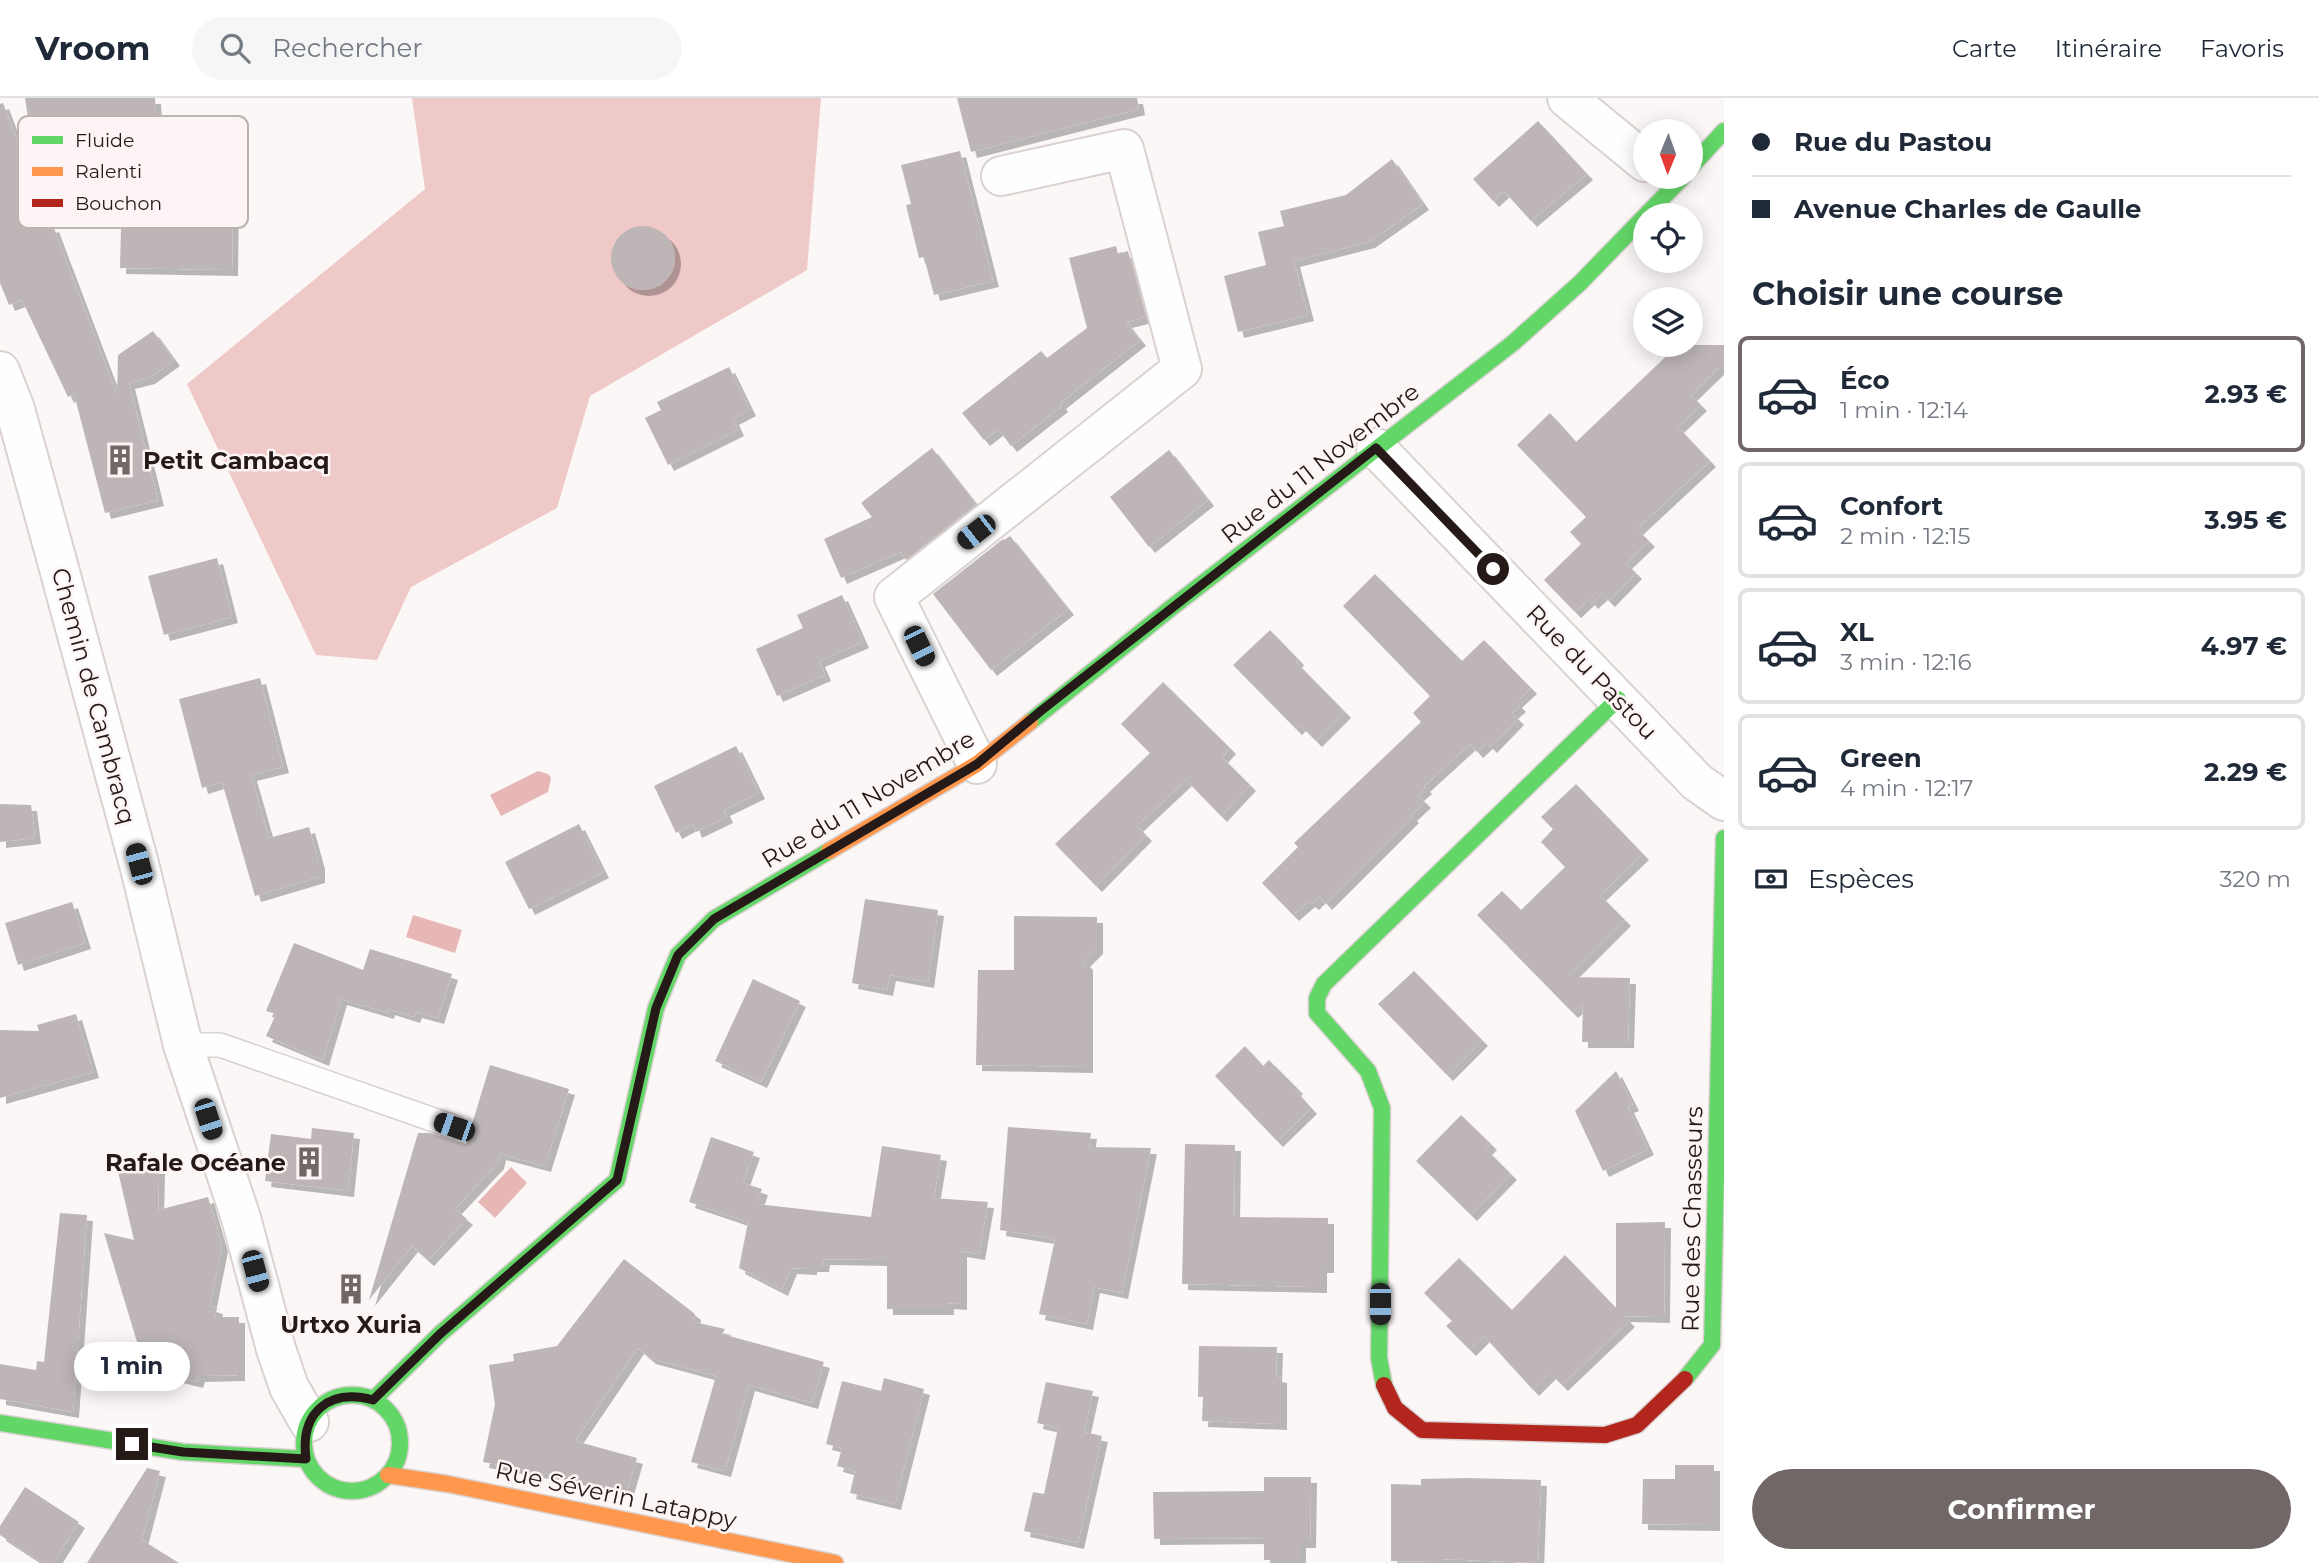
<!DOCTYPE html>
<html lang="fr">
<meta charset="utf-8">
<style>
:root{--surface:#fff;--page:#f6f6f7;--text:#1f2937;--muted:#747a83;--line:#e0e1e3;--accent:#716767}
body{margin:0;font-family:Montserrat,sans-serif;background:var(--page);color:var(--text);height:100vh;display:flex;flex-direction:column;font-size:26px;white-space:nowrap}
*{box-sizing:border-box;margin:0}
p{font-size:23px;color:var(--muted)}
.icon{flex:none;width:38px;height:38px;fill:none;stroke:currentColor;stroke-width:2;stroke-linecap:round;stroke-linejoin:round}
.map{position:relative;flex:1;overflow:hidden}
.sheet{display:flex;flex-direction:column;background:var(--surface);width:595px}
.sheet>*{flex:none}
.top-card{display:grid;align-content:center;height:154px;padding:0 28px;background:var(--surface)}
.needle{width:46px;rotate:181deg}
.controls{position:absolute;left:1633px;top:21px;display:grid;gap:14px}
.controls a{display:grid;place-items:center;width:70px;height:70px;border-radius:50%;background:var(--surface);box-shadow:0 4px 18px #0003;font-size:35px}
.end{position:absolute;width:32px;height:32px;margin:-16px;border:9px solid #261a19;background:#fff;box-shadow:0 0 0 4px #fff}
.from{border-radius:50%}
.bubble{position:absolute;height:49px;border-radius:24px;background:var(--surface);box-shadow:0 4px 18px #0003;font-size:23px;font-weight:700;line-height:49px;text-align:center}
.car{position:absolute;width:21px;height:42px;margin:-21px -10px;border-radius:9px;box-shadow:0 0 5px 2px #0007;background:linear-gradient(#222 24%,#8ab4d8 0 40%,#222 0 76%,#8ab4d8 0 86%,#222 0)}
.top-card b{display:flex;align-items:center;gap:24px;height:66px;font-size:26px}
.top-card b+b{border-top:2px solid var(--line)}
.top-card i{width:18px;height:18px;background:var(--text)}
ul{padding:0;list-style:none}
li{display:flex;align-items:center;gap:21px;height:116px;margin:0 14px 10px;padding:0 14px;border:4px solid var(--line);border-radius:10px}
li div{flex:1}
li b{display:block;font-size:26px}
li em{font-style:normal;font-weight:700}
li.active{border-color:var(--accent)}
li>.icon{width:63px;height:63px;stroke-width:1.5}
h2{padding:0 28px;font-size:32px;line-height:84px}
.pay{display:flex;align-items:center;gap:18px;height:77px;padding:0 28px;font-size:26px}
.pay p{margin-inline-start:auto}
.primary-button{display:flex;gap:14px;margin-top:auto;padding:14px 28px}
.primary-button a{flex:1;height:80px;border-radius:42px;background:var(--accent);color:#fff;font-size:28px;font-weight:700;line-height:80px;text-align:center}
header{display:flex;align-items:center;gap:42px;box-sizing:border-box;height:98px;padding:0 35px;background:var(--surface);border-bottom:2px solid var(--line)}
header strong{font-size:33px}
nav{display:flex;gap:38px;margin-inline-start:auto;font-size:24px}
.search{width:490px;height:63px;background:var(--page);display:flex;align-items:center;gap:18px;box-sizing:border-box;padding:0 24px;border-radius:38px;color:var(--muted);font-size:26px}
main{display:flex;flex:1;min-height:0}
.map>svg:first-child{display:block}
.forest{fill:#efc9c7}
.water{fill:#e6b7b4}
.building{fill:#beb6b6;filter:url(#shadow)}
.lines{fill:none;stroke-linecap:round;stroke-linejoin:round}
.lane-casing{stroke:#dad2d1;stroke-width:26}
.street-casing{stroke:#dad2d1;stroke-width:42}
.fast-casing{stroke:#dad2d1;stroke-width:19}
.slow-casing{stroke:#dad2d1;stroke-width:19}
.jam-casing{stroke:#dad2d1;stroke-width:19}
.lane{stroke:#fefefe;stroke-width:23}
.street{stroke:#fefefe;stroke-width:38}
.fast{stroke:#63d668;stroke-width:16}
.slow{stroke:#ff974d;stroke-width:16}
.jam{stroke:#b3261e;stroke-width:16}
.route{stroke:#261a19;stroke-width:9}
.labels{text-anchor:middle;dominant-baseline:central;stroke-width:5;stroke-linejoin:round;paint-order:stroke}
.poi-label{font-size:24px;font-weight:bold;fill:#261a19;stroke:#fdf5f5;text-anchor:start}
.street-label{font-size:24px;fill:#261a19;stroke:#fdf5f5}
.key{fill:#fdf5f5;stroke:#bcb3b3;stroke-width:2}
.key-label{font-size:19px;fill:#261a19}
</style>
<header>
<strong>Vroom</strong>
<div class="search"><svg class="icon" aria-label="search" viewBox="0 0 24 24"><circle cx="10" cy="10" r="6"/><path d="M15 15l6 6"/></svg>Rechercher</div>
<nav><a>Carte</a><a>Itinéraire</a><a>Favoris</a></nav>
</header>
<main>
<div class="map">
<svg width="1724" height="1465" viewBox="0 0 1724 1465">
<defs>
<filter id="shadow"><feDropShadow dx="6" dy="6" stdDeviation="0" flood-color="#0004"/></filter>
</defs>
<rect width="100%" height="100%" fill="#fbf7f7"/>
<!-- forest -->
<path class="forest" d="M 412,0 L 821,0 L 807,172 L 590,298 L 557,410 L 411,489 L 377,562 L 316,557 L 187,286 L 425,91 Z"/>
<!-- water -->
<path class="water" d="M 538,673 L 548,676 L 551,680 L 548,694 L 501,718 L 490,697 Z
M 413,817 L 462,832 L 455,855 L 406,839 Z
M 511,1069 L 527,1085 L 495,1120 L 478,1104 Z"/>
<!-- building -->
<path class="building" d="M 25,0 L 155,0 L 156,17 L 31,39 Z
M 957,0 L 1137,0 L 1139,11 L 971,54 Z
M 3,5 L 50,129 L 53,128 L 117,297 L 118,257 L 153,233 L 174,262 L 149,280 L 129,285 L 158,402 L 105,415 L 74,296 L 68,299 L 22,202 L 9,207 L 0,185 L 0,6 Z
M 1538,23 L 1587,76 L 1531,123 L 1504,93 L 1493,103 L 1473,81 Z
M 960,53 L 993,183 L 934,197 L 924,159 L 919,160 L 906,107 L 911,106 L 901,67 Z
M 1392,61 L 1423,106 L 1369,144 L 1294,163 L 1308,217 L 1238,234 L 1224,178 L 1266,167 L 1258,134 L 1284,128 L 1280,113 L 1346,97 Z
M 122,90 L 233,93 L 232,172 L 120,170 Z
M611 160a32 32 0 1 1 64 0a32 32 0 1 1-64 0Z
M 1116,148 L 1118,156 L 1128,153 L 1146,219 L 1126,224 L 1140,242 L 1060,305 L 1062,308 L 1011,348 L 998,331 L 984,342 L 962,315 L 1041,253 L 1047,260 L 1087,230 L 1069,160 Z
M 1678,247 L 1724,247 L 1724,265 L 1691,297 L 1701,307 L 1678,329 L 1710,363 L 1637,431 L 1649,443 L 1626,465 L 1636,475 L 1609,503 L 1602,496 L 1592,505 L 1589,501 L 1575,514 L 1544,482 L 1581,446 L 1570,434 L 1586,419 L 1517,347 L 1550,315 L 1576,344 Z
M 729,269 L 750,312 L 733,321 L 738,332 L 668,367 L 645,320 L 661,312 L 657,304 Z
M 932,350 L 976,406 L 906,462 L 900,454 L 841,480 L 824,441 L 872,419 L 861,405 Z
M 1169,352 L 1208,402 L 1149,449 L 1110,399 Z
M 1010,438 L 1068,511 L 991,572 L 933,496 L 1003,441 L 1004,442 Z
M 217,460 L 232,519 L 164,537 L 148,478 Z
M 1375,476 L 1462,563 L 1484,542 L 1531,590 L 1516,604 L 1520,608 L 1512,615 L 1518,621 L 1491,649 L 1487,645 L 1477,654 L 1470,646 L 1424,688 L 1426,690 L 1418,697 L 1425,704 L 1411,717 L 1413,719 L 1326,806 L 1320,799 L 1313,806 L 1309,803 L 1293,817 L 1262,785 L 1298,749 L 1294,745 L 1421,624 L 1413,615 L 1430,598 L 1343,508 Z
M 842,497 L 863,544 L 819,563 L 825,577 L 777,598 L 756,551 L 803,530 L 797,517 Z
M 1270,532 L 1298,561 L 1296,564 L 1345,614 L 1316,643 L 1300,627 L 1296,631 L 1233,567 Z
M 260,580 L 283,669 L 251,677 L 269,740 L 309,729 L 319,765 L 319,779 L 255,798 L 222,684 L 202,690 L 179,601 Z
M 1163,584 L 1230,650 L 1222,659 L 1250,687 L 1221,718 L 1186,682 L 1137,728 L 1146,737 L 1096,788 L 1055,746 L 1150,655 L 1121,626 Z
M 736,648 L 759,695 L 724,712 L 727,719 L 696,734 L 693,726 L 676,735 L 654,688 Z
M 1576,686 L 1643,756 L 1600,797 L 1625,822 L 1568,879 L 1630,880 L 1628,944 L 1582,944 L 1583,905 L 1572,914 L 1477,817 L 1502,793 L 1521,812 L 1565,769 L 1541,744 L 1553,731 L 1541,719 Z
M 0,706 L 31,707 L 35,740 L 0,744 Z
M 579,726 L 603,774 L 529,811 L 505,764 Z
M 865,801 L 938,812 L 928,884 L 890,877 L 887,892 L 852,885 Z
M 72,804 L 85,845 L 18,867 L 5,825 Z
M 1014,818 L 1097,819 L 1097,850 L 1084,863 L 1087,866 L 1087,969 L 976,967 L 978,872 L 1014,872 Z
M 294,845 L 363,872 L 370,851 L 452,876 L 438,920 L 416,914 L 414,919 L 389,911 L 388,915 L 341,901 L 323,962 L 266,938 L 276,916 L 266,913 Z
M 1414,873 L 1482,942 L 1447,977 L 1378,906 Z
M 753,881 L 800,903 L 761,984 L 715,963 Z
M 76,916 L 93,974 L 0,1000 L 0,932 L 39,933 L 37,927 Z
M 1245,948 L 1263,968 L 1269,962 L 1297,990 L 1295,992 L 1311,1010 L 1277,1043 L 1215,978 Z
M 490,967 L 569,991 L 545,1068 L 500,1056 L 498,1065 L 455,1111 L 467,1121 L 428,1162 L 412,1148 L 369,1202 L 418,1035 L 430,1035 L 466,1046 Z
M 1616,973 L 1633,1007 L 1628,1009 L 1648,1051 L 1603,1073 L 1575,1013 Z
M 1461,1017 L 1491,1046 L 1486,1051 L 1511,1076 L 1471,1117 L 1416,1063 Z
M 1008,1029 L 1091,1035 L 1089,1049 L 1151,1050 L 1122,1195 L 1094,1189 L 1087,1226 L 1039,1216 L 1055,1141 L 1000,1132 Z
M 312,1030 L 354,1035 L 348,1093 L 265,1083 L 271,1036 L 311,1041 Z
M 711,1039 L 754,1054 L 743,1085 L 762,1091 L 757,1106 L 871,1119 L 882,1048 L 941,1057 L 934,1100 L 988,1104 L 979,1156 L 961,1153 L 961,1206 L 948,1205 L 948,1211 L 887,1211 L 887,1162 L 824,1161 L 823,1168 L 811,1168 L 811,1171 L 791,1170 L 782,1192 L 739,1170 L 748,1124 L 689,1104 Z
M 1185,1046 L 1235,1047 L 1234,1119 L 1328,1120 L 1328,1169 L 1321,1169 L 1321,1189 L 1182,1186 Z
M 117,1069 L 159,1070 L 158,1112 L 208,1099 L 222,1148 L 210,1208 L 217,1210 L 215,1219 L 239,1219 L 239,1277 L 199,1278 L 197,1284 L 161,1275 L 167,1248 L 141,1257 L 104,1135 L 134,1142 Z
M 60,1115 L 87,1117 L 73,1314 L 0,1301 L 0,1266 L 36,1272 L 37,1263 L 44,1264 Z
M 1665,1124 L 1664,1219 L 1624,1218 L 1629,1223 L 1562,1287 L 1550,1275 L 1533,1292 L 1484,1238 L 1470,1252 L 1446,1228 L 1452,1223 L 1424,1195 L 1459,1160 L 1512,1212 L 1565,1157 L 1616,1210 L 1616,1125 Z
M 624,1161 L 695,1216 L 694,1224 L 725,1231 L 722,1236 L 824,1264 L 812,1305 L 749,1287 L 725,1373 L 691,1364 L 716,1278 L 650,1260 L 638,1250 L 575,1343 L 637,1360 L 627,1394 L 553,1375 L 553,1377 L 483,1364 L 495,1306 L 489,1267 L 514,1263 L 513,1256 L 557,1248 Z
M 1199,1248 L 1277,1249 L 1276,1278 L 1281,1279 L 1281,1326 L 1202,1323 L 1203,1299 L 1198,1299 Z
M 884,1280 L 924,1291 L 895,1406 L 850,1395 L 855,1373 L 837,1368 L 842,1350 L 826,1346 L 842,1283 L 881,1293 Z
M 1046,1284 L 1093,1293 L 1084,1334 L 1102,1338 L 1078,1445 L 1024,1433 L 1033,1394 L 1044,1396 L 1058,1330 L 1037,1325 Z
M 1675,1367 L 1714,1367 L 1714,1427 L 1642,1426 L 1643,1381 L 1675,1381 Z
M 147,1370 L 160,1373 L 142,1442 L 179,1465 L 87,1465 Z
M 1264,1379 L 1311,1379 L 1310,1444 L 1300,1444 L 1300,1462 L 1264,1462 L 1264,1440 L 1154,1441 L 1153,1394 L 1264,1393 Z
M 1467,1380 L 1541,1382 L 1538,1465 L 1442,1461 L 1442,1464 L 1391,1463 L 1391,1386 L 1421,1387 L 1421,1381 Z
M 25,1389 L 79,1424 L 53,1465 L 43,1465 L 0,1437 L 0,1428 Z"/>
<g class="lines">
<!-- lane casing -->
<g class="lane-casing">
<path id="lane" d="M 183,947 L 220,947 L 454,1029"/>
</g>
<!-- street casing -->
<g class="street-casing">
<path id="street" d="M 1567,0 L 1645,64
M 0,273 L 15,311 L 57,463 L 139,766 L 183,947 L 241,1120 L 276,1251 L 289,1289 L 309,1324
M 1376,350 L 1697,684 L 1724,703
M 977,666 L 894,499 L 1182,271 L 1124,51 L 1001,78"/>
</g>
<!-- fast casing -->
<g class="fast-casing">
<path id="fast" d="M 1690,70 L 1724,33
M 1646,117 L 1683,79
M 1030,624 L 1171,510 L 1513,245 L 1580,185 L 1645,118
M 1685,1281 L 1712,1247 L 1724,740
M 1384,1287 L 1379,1260 L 1382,1010 L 1368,973 L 1317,915 L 1317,900 L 1324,886 L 1618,601
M304 1345a48 48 0 1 1 96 0a48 48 0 1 1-96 0Z
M 373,1302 L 440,1236 L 617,1082 L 656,910 L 678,857 L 714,821 L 829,753
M 0,1325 L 183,1354 L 306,1361"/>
</g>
<!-- slow casing -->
<g class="slow-casing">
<path id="slow" d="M 829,753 L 977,666 L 1030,624
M 388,1377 L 448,1386 L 835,1465"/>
</g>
<!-- jam casing -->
<g class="jam-casing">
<path id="jam" d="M 1384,1287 L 1395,1310 L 1422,1332 L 1605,1337 L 1637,1327 L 1685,1281"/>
</g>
<!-- lane -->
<use href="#lane" class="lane"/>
<!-- street -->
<use href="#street" class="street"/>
<!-- fast -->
<use href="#fast" class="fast"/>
<!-- slow -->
<use href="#slow" class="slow"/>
<!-- jam -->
<use href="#jam" class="jam"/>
</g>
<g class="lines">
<!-- route -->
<path class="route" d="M 132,1346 L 183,1354 L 306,1361 C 300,1315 328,1290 373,1302 L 440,1236 L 617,1082 L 656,910 L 678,857 L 714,821 L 977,666 L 1042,612 L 1376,350 L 1493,471"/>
</g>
<!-- icons -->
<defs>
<g id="building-bare" transform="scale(2.415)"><path d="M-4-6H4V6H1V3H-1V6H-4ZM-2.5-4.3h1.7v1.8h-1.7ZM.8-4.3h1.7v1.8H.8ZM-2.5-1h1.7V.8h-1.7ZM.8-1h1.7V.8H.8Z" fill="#716767" stroke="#fdf5f5" stroke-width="2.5" paint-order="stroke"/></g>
</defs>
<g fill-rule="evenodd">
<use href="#building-bare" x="120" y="362"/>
<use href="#building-bare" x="309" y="1064"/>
<use href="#building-bare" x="351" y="1191"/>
</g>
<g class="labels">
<!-- poi labels -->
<g class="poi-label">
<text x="143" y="362">Petit Cambacq</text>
<text x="286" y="1064" text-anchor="end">Rafale Océane</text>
<text x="351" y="1226" text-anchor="middle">Urtxo Xuria</text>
</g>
<!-- street labels -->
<g class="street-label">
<text transform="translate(1320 365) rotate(-38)">Rue du 11 Novembre</text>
<text transform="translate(1592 574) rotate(46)">Rue du Pastou</text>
<text transform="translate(94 598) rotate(75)">Chemin de Cambracq</text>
<text transform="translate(868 701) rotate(-31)">Rue du 11 Novembre</text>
<text transform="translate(1692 1121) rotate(-89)">Rue des Chasseurs</text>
<text transform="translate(616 1397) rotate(12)">Rue Séverin Latappy</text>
</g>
</g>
<!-- legend -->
<rect x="18" y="18" width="230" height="112" rx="10" class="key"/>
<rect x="32" y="38" width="31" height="8" fill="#63d668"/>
<rect x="32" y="69" width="31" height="9" fill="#ff974d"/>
<rect x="32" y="101" width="31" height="8" fill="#b3261e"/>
<g class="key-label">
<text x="75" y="49">Fluide</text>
<text x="75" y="80">Ralenti</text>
<text x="75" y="112">Bouchon</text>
</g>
</svg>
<div class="controls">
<a><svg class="needle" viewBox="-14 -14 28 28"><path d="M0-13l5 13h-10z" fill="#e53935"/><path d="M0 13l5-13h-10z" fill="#747a83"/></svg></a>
<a><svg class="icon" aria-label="locate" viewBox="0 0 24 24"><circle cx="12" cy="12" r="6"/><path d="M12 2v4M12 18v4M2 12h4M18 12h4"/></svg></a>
<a><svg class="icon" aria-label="layers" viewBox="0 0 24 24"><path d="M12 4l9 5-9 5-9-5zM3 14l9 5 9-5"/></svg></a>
</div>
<i class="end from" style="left:1493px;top:471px"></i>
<i class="end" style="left:132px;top:1346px"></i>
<div class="bubble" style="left:74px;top:1244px;width:116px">1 min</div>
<i class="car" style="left:976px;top:434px;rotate:232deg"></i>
<i class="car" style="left:919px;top:548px;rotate:154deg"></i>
<i class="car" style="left:139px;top:766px;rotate:345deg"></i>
<i class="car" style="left:208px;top:1021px;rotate:162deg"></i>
<i class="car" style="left:454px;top:1029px;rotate:289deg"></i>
<i class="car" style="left:255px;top:1173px;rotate:165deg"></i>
<i class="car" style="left:1380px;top:1206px;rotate:180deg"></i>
</div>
<section class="sheet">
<div class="top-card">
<b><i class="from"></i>Rue du Pastou</b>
<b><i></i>Avenue Charles de Gaulle</b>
</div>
<h2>Choisir une course</h2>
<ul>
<li class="active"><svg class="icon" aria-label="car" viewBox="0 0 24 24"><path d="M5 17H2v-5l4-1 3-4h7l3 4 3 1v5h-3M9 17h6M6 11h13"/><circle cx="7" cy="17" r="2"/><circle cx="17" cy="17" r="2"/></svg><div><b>Éco</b><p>1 min · 12:14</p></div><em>2.93 €</em></li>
<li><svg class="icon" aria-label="car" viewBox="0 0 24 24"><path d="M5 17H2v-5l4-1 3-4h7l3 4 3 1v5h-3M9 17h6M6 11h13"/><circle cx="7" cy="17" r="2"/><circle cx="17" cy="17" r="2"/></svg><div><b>Confort</b><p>2 min · 12:15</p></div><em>3.95 €</em></li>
<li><svg class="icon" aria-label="car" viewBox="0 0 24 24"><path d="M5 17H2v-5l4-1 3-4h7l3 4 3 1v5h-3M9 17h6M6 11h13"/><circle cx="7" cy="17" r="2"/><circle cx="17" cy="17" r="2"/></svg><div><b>XL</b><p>3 min · 12:16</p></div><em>4.97 €</em></li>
<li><svg class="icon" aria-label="car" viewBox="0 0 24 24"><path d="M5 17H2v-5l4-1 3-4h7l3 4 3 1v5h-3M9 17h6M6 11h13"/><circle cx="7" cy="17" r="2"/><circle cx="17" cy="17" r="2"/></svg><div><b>Green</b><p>4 min · 12:17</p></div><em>2.29 €</em></li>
</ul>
<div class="pay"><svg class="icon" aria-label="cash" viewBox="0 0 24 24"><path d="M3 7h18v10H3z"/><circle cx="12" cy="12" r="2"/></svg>Espèces<p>320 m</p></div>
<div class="primary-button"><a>Confirmer</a></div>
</section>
</main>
